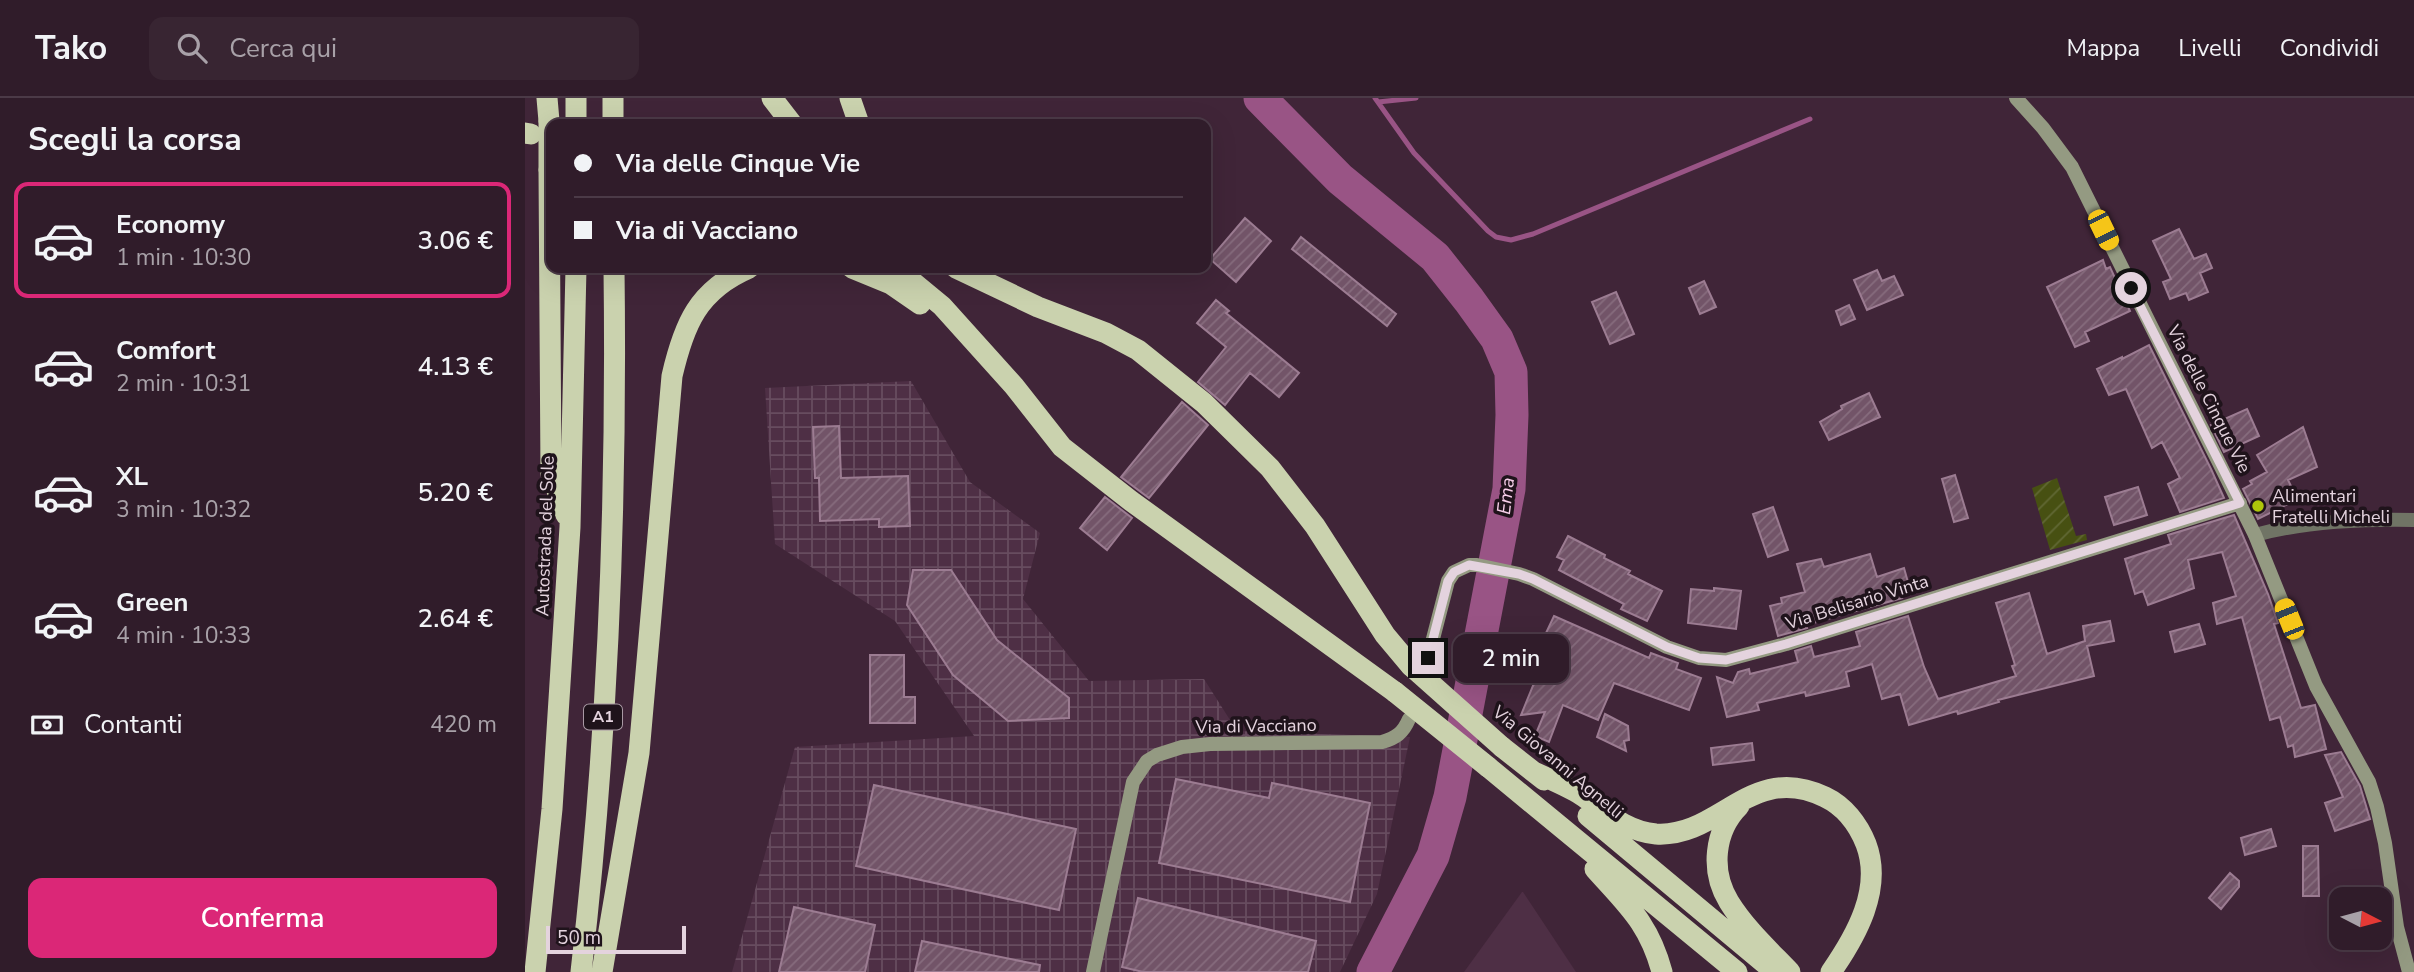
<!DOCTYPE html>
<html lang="it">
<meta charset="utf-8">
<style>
:root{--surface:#301c2a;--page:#382532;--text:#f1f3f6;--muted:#a8a1a8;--line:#4b3a47;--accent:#db2777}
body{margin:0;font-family:"Nunito Sans",sans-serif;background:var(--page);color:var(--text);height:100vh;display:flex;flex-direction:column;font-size:26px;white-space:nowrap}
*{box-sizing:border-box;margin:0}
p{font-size:23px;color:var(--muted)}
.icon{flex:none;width:38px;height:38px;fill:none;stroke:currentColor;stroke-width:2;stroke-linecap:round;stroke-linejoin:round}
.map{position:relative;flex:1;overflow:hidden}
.details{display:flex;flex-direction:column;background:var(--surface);width:525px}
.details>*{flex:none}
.guide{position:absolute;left:21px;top:21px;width:665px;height:154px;border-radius:14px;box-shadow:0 7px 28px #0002,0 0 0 2px var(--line);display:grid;align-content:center;height:154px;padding:0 28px;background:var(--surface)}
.needle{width:46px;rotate:96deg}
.tools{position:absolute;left:1804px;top:789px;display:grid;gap:14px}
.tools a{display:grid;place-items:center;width:63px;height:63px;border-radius:14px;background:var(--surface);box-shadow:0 7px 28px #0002,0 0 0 2px var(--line);font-size:35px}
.scale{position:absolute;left:21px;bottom:18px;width:140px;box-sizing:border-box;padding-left:7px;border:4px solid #e4d3de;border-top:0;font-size:19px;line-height:24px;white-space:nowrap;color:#e4d3de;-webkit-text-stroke:5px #1f131b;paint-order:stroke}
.end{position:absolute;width:32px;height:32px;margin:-16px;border:9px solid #e4d3de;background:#111;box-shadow:0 0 0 4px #111}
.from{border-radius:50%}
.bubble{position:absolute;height:49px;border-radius:14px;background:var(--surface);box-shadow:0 7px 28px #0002,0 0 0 2px var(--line);font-size:23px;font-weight:600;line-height:49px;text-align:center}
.car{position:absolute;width:21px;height:42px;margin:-21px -10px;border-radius:9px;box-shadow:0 0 5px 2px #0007;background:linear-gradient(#f5c518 24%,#345 0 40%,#f5c518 0 76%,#345 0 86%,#f5c518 0)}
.guide b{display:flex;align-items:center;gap:24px;height:66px;font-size:26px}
.guide b+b{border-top:2px solid var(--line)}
.guide i{width:18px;height:18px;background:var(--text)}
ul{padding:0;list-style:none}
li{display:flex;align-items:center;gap:21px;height:116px;margin:0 14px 10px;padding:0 14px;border:4px solid transparent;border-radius:14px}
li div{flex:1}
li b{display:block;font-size:26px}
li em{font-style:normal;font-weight:600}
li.current{border-color:var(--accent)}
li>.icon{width:63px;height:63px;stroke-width:1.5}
h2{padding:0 28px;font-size:32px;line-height:84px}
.pay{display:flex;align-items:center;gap:18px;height:77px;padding:0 28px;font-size:26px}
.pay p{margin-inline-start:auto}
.cta{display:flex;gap:14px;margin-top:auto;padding:14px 28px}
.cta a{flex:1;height:80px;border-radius:14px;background:var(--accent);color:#fff;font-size:28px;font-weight:600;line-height:80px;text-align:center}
header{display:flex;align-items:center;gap:42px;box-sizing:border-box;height:98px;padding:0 35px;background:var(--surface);border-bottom:2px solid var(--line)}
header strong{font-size:33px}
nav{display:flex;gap:38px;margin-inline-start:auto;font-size:24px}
.search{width:490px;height:63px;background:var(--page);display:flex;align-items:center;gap:18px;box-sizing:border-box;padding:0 24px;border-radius:14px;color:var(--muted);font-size:26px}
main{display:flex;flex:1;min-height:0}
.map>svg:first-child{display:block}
.built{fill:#4e2f45}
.industrial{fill:url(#industrial-grid)}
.garden{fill:url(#garden-furrows)}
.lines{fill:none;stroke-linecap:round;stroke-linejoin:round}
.stream{stroke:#995485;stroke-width:5}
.river{stroke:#995485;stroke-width:33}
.building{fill:url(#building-hatch);stroke:#9c7c92;stroke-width:2}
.street{stroke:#707465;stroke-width:14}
.secondary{stroke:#949a82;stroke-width:14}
.highway{stroke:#cad2ae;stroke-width:21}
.highway-bridge{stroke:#cad2ae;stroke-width:21}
.route{stroke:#e4d3de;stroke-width:9}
.poi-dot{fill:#aec60a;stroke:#1f131b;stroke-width:2.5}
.labels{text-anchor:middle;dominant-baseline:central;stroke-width:7;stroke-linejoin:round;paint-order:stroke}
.shield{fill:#1f131b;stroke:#a999a4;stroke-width:2}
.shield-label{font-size:16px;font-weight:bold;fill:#e4d3de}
.street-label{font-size:18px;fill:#e4d3de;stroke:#1f131b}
.poi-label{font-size:18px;fill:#e4d3de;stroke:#1f131b;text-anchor:start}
.water-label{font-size:19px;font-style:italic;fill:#f9d0eb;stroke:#1f131b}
</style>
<header>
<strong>Tako</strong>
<div class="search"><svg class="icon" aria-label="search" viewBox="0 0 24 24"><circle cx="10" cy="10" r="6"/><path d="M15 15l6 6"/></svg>Cerca qui</div>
<nav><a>Mappa</a><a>Livelli</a><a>Condividi</a></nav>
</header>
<main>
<section class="details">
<h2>Scegli la corsa</h2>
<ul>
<li class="current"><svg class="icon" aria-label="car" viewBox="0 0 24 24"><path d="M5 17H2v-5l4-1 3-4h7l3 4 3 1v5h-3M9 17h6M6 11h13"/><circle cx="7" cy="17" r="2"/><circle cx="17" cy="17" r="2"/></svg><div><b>Economy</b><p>1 min · 10:30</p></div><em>3.06 €</em></li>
<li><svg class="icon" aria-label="car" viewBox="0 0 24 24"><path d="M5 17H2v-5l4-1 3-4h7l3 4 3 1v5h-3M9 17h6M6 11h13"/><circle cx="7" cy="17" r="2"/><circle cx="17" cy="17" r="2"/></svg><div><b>Comfort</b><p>2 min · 10:31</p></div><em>4.13 €</em></li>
<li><svg class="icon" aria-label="car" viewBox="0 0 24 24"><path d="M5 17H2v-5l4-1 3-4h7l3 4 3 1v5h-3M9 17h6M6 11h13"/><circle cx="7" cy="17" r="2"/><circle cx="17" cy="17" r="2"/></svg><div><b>XL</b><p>3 min · 10:32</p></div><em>5.20 €</em></li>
<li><svg class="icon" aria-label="car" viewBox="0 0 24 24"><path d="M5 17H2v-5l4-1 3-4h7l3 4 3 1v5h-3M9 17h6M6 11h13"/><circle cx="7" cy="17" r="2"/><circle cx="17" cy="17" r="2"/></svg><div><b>Green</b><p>4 min · 10:33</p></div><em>2.64 €</em></li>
</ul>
<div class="pay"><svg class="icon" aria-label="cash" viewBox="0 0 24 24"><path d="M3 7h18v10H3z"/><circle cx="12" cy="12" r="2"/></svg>Contanti<p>420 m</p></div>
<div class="cta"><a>Conferma</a></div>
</section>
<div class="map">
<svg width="1889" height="874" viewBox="0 0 1889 874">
<defs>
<pattern id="industrial-grid" width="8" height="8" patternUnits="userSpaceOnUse" patternTransform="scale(1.75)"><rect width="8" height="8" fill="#4e2f45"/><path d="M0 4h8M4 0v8" fill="none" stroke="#674c5f"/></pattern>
<pattern id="garden-furrows" width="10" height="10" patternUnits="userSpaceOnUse" patternTransform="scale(1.75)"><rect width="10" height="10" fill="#475012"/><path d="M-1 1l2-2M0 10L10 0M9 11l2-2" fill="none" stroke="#616834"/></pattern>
<pattern id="building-hatch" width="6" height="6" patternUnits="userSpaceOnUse" patternTransform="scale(1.75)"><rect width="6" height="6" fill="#725468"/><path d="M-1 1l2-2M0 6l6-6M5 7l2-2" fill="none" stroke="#866c7d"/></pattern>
</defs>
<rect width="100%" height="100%" fill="#402538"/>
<!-- built -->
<path class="built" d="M 998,794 L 1051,874 L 939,874 L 997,794 Z"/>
<!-- industrial -->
<path class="industrial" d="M 386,283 L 445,384 L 515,435 L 498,501 L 564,583 L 679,581 L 712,633 L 885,639 L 852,796 L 815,874 L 207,874 L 270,649 L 449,638 L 370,523 L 250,446 L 240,290 Z"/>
<!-- garden -->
<path class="garden" d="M 1532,380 L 1551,438 L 1561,436 L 1562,442 L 1525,452 L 1507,390 Z"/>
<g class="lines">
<!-- stream -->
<path class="stream" d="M 850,0 L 889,55 L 963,133 L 971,139 L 986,142 L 1008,136 L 1285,21
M 853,4 L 891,0"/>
<!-- river -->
<path class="river" d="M 735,0 L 815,81 L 910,159 L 944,202 L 972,241 L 986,274 L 987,317 L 984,391 L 925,699 L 908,758 L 848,874"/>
</g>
<!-- building -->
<path class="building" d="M 720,120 L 746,143 L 711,184 L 685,161 Z
M 1654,131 L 1669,161 L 1681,156 L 1687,170 L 1675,175 L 1683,194 L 1664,202 L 1661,195 L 1645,201 L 1638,184 L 1646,181 L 1628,143 Z
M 776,139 L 871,216 L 862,228 L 767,151 Z
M 1578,162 L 1581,171 L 1585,169 L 1605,213 L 1560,234 L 1564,243 L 1550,249 L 1522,189 Z
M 1352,172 L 1357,183 L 1369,178 L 1378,197 L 1342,212 L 1329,182 Z
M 1179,183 L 1191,209 L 1175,216 L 1164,190 Z
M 1091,194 L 1109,236 L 1085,246 L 1067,204 Z
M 691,202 L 704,213 L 701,215 L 774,275 L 754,299 L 725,275 L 700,307 L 673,284 L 701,249 L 672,225 Z
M 1324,207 L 1330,221 L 1316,227 L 1311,213 Z
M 1624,247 L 1686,371 L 1699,400 L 1655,414 L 1643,386 L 1655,380 L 1637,344 L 1627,350 L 1601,291 L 1584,297 L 1572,271 L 1597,259 L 1597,261 Z
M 1344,295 L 1355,319 L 1304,342 L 1295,324 L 1317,311 L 1316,308 Z
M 657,304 L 683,327 L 624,400 L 596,379 Z
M 1722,311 L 1734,338 L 1699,354 L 1686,327 Z
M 314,328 L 316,380 L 383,378 L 385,428 L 354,429 L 354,421 L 295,423 L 294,380 L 290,380 L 288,329 Z
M 1778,329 L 1792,369 L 1763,382 L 1769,394 L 1760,399 L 1763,406 L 1733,421 L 1718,391 L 1727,386 L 1725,383 L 1742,374 L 1732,357 Z
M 1430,377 L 1443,420 L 1429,424 L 1417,381 Z
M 1613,389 L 1622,417 L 1589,427 L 1580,399 Z
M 580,399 L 607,420 L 582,452 L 555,430 Z
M 1248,409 L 1263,452 L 1243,459 L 1228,416 Z
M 1709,417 L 1743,496 L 1753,525 L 1749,526 L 1776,610 L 1790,607 L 1801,651 L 1770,659 L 1768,647 L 1763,649 L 1755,619 L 1745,622 L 1717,519 L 1692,526 L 1688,505 L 1711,498 L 1697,454 L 1663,462 L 1669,490 L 1623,507 L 1618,493 L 1610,496 L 1600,461 L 1646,446 L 1643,437 Z
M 1043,438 L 1080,457 L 1079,460 L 1105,473 L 1103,476 L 1137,493 L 1122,523 L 1096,511 L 1099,506 L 1034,472 L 1039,462 L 1032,459 Z
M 1345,456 L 1352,479 L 1379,470 L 1386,495 L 1376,498 L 1377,500 L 1281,527 L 1282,530 L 1253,538 L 1245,508 L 1257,505 L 1256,500 L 1280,494 L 1272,466 L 1296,461 L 1299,469 Z
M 388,472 L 426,472 L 472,542 L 544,600 L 544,620 L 483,623 L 428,577 L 382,507 Z
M 1189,490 L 1216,493 L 1211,531 L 1163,525 L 1166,491 L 1189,493 Z
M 1504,495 L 1522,556 L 1560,543 L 1558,528 L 1585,523 L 1589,543 L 1562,548 L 1569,578 L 1473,602 L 1474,604 L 1433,616 L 1432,613 L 1384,627 L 1375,596 L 1357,601 L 1347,566 L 1321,574 L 1324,588 L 1281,598 L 1280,594 L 1232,605 L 1234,612 L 1202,619 L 1192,579 L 1208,585 L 1213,574 L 1224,571 L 1225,576 L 1273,564 L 1270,553 L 1286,548 L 1289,559 L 1335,548 L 1331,534 L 1383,518 L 1399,569 L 1413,601 L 1491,578 L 1487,568 L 1490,567 L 1471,505 Z
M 1029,518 L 1124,560 L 1126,555 L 1153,565 L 1151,571 L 1176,580 L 1164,612 L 1089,585 L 1073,622 L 1038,607 L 1024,644 L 1010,638 L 1020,614 L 996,617 L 1021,556 L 1013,552 Z
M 1674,526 L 1680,546 L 1650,554 L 1645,534 Z
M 345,557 L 379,557 L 379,599 L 390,599 L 390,625 L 345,625 Z
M 1080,616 L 1103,628 L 1104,642 L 1099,643 L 1101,653 L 1072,639 Z
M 1227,645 L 1229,662 L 1188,667 L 1186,650 Z
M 1816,654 L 1835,688 L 1845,721 L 1810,733 L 1800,705 L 1818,699 L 1800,657 Z
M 651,681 L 744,700 L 747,685 L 845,705 L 825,804 L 634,765 Z
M 349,687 L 551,731 L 534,812 L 331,768 Z
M 1746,731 L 1751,748 L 1720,757 L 1716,740 Z
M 1778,748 L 1793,748 L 1794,798 L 1778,798 Z
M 1705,775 L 1714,783 L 1714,789 L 1696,811 L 1684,800 Z
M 613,800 L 791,843 L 783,874 L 618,874 L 597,869 Z
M 269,809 L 350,827 L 340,874 L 254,874 Z
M 397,843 L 515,867 L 514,874 L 390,874 Z"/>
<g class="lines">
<!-- street -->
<path class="street" d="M 1730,437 C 1781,423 1836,421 1889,422"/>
<!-- secondary -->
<path class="secondary" d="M 1491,0 L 1518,30 L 1547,69 L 1730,437 L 1791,588 L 1844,684 L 1852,709 L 1860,745 L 1872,829 L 1884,874
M 903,560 L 923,483 L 929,474 L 944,467 L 952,467 L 994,476 L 1008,481 L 1142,549 L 1174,560 L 1201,562 L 1261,546 L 1715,405
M 568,874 L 608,684 L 622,663 L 632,657 L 657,649 L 685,646 L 857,644 C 871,640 878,635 884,621"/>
<!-- highway -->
<path class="highway" d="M 22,0 L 24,23
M 51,0 L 51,26
M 88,0 L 88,26
M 247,0 L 267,26
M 325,0 L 334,26
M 0,35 L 6,36
M 24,72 L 26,376 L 41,417
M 327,170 L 366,186 L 395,206
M 371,170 L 417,208 L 489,288 L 537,349 L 606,403 L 870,594
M 431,170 L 513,209 L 581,235 L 613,252 L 679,305 L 745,370 L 790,428 L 860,537 L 886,568
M 977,649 L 1019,682
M 963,669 L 1212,874
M 1009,674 C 1024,681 1042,688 1056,697 C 1080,713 1100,733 1131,736 C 1195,740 1226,663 1300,699 C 1319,708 1333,726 1341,746 C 1358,791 1331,838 1306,874
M 1214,708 C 1189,733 1185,773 1204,804 C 1220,830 1244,852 1265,874
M 1063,718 L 1250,874
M 1070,771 C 1102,807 1124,825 1137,874
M 10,874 L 27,711 L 45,429 L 51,170
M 56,874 C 83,641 92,404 89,170
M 77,874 L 114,655 L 147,278 C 159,226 173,192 224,170"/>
<!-- highway-bridge -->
<path class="highway-bridge" d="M 24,72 L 24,23
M 886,568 L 977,649
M 870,594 L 963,669"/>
</g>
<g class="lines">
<!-- route -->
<path class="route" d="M 903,560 L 923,483 L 929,474 L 944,467 L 994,476 L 1008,481 L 1142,549 L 1174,560 L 1201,562 L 1261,546 L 1715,405 L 1606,190"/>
</g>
<!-- markers -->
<circle class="poi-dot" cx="1733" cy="408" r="7"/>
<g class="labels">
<!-- shield labels -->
<rect class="shield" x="59" y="606.5" width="38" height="25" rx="5"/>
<g class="shield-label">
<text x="78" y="619">A1</text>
</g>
<!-- street labels -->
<g class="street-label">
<text transform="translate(1684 301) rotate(63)">Via delle Cinque Vie</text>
<text transform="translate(20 438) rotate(-88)">Autostrada del Sole</text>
<text transform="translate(1332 504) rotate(-17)">Via Belisario Vinta</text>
<text transform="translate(731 628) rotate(-1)">Via di Vacciano</text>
<text transform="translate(1033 664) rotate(40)">Via Giovanni Agnelli</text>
</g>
<!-- poi labels -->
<g class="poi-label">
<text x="1747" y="398">Alimentari<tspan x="1747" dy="21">Fratelli Micheli</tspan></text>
</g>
<!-- water labels -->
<g class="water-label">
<text transform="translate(981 398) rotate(-83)">Ema</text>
</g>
</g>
</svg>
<div class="tools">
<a><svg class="needle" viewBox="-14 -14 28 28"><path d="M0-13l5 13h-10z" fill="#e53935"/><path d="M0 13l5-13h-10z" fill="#a8a1a8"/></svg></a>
</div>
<div class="scale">50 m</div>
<i class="end from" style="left:1606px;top:190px"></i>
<i class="end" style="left:903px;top:560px"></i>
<div class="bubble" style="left:928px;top:536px;width:116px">2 min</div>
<i class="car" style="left:1578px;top:132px;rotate:154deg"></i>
<i class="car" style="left:1764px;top:521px;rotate:338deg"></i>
<div class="guide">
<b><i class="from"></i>Via delle Cinque Vie</b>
<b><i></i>Via di Vacciano</b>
</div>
</div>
</main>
